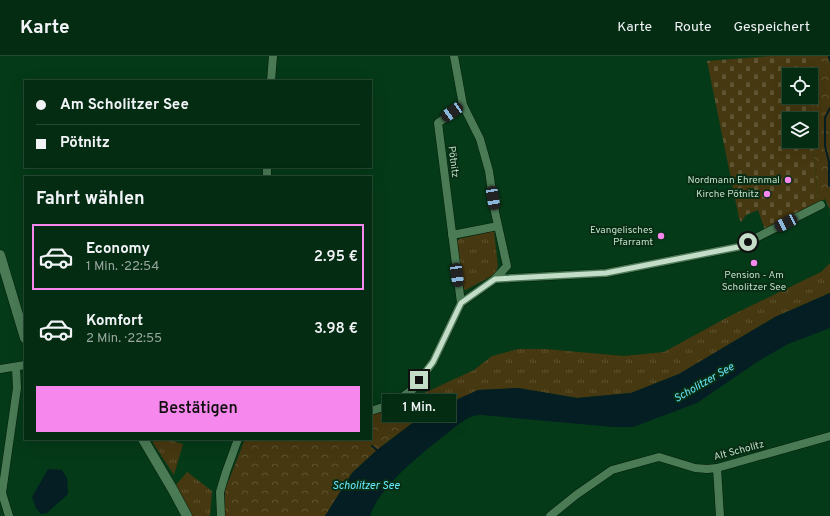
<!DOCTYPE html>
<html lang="de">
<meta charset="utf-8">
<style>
:root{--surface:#042c12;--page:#123820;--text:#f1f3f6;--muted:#97a79f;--line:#254832;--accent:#f688ed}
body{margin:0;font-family:Overpass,sans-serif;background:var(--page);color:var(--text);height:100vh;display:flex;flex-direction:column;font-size:15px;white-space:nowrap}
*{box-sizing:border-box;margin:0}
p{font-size:13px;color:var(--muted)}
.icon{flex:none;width:22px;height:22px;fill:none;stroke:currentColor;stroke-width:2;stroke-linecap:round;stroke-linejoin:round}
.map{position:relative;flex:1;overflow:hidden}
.details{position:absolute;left:24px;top:120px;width:348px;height:264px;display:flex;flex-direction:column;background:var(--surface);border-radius:0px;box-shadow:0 4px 16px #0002,0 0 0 1px var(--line)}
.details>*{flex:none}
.hud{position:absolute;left:24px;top:24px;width:348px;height:88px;border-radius:0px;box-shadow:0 4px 16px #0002,0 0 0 1px var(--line);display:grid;align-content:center;height:88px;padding:0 12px;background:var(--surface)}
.buttons{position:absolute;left:782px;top:12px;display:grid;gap:8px}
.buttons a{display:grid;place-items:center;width:36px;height:36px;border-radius:0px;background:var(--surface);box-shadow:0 4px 16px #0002,0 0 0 1px var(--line);font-size:20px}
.end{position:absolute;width:18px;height:18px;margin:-9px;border:5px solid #c3ddc8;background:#111;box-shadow:0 0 0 2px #111}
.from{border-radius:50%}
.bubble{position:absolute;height:28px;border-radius:0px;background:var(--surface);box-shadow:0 4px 16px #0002,0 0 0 1px var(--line);font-size:13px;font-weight:600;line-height:28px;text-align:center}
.car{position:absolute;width:12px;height:24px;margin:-12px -6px;border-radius:5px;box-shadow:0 0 3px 1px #0007;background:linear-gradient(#222 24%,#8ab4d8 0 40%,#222 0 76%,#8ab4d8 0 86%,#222 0)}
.hud b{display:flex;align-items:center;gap:14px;height:38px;font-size:15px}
.hud b+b{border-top:1px solid var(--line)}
.hud i{width:10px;height:10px;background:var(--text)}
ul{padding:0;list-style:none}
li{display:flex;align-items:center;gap:12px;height:66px;margin:0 8px 6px;padding:0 4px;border:2px solid transparent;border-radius:0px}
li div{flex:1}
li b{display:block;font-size:15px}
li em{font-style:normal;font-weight:600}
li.on{border-color:var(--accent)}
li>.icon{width:36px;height:36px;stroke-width:1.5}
h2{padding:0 12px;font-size:18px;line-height:48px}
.cta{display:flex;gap:8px;margin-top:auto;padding:8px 12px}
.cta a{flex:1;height:46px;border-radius:0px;background:var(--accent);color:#111;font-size:16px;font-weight:600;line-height:46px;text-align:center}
header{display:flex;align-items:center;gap:24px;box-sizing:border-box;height:56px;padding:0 20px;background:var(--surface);border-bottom:1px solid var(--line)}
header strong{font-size:19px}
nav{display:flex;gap:22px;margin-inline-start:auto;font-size:14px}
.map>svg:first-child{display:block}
.grass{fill:url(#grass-tufts)}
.cemetery{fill:url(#cemetery-stones);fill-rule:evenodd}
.park{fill:url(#park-crowns)}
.water{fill:#041e23}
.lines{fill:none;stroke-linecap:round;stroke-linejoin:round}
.stream{stroke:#041e23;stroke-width:2}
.minor-casing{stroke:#041d0b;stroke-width:9}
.tertiary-casing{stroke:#041d0b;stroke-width:11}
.minor{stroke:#4a7b55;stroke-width:8}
.tertiary{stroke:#4a7b55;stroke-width:10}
.route{stroke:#c3ddc8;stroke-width:5}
.poi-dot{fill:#f688ed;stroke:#072e14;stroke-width:1.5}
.labels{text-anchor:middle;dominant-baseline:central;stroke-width:4;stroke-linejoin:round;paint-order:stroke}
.street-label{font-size:10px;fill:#c3ddc8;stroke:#072e14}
.poi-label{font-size:10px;fill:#c3ddc8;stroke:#072e14;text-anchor:end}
.water-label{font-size:11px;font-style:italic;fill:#67e8fe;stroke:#072e14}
</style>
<header>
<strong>Karte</strong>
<nav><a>Karte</a><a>Route</a><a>Gespeichert</a></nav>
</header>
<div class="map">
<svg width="830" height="460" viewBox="0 0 830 460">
<defs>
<pattern id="grass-tufts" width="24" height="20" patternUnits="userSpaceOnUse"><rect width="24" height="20" fill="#463810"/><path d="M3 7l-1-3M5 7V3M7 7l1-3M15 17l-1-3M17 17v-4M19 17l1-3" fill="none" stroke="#5f5431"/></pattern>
<pattern id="cemetery-stones" width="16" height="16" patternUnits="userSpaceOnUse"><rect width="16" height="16" fill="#463810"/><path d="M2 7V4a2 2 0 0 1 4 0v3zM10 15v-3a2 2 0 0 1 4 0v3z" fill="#5f5431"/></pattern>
<pattern id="park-crowns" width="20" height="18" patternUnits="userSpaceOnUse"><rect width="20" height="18" fill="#463810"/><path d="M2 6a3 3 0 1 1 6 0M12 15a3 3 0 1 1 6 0" fill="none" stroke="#5f5431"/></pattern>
</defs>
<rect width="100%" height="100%" fill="#053a18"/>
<!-- grass -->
<path class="grass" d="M 494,175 L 498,210 L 495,218 L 466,234 L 463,233 L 457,185 L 459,183 Z
M 830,207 L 830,237 L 775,261 L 679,318 L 631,337 L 577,342 L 518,332 L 478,334 L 423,359 L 420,339 L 474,314 L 492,300 L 518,293 L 545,293 L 624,300 L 664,296 L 726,262 L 821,216 Z
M 154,383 L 166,383 L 183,388 L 174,419 L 153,387 Z
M 187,416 L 212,435 L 210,460 L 192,460 L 176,429 Z"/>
<!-- cemetery -->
<path class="cemetery" d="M 770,0 L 812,0 L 812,73 L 818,146 L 765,174 L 758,154 L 746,159 L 741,166 L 739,162 L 707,5 ZM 789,19 L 811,19 L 811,41 L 789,41 ZM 789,63 L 811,63 L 811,85 L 789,85 Z"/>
<!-- park -->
<path class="park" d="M 812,0 L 830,0 L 830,154 L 825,143 L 818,146 L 812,73 Z
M 420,342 L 423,359 L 377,394 L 352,417 L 325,460 L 225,460 L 225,434 L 245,383 L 371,383 L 371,358 C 387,356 406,352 420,342 Z"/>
<!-- water -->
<path class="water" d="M 830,237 L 830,272 L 788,288 L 757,306 L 697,347 L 633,371 L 613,371 L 482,359 C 479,359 476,359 473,360 C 462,364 453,373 445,379 C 421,398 379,431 370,460 L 325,460 L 352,417 L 377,394 L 423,359 L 478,334 L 518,332 L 577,342 L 631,337 L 679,318 L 775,261 Z
M 48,413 L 62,414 L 67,422 L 68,438 L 47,457 L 41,458 L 36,452 L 32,441 Z"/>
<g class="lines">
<!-- stream -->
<path class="stream" d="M 829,0 L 830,5
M 829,130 L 829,106 L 825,90 L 825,62 L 830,52
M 372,390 L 377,394"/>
<!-- minor casing -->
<g class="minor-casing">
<path id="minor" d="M 271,25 L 273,0
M 267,121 L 267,111
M 452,179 L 498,170
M 495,223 L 606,217 L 738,191 L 821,149
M 461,247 L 438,67 L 463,49
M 0,313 L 25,309
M 371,355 L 392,348 L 412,334 L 433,306 L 461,247 L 495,223 L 507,210 L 495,156 L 489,115 L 480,83 L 463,49 L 454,0
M 717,412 L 720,460
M 9,460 L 2,437 L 17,332 L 16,311
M 221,460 L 220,436 L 226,416 L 238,383
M 550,460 L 576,439 L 612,414 L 659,401 L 695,412 L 707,413 L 717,412 L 830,380"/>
</g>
<!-- tertiary casing -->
<g class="tertiary-casing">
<path id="tertiary" d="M 0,199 L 25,282
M 143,383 L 173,434 L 187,460"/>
</g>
<!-- minor -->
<use href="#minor" class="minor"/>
<!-- tertiary -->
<use href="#tertiary" class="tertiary"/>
</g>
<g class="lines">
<!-- route -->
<path class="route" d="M 419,324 L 433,306 L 461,247 L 495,223 L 606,217 L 738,191 L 748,186"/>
</g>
<!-- markers -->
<g class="poi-dot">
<circle cx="788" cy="124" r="4"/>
<circle cx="767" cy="138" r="4"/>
<circle cx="661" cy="180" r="4"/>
<circle cx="754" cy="207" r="4"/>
</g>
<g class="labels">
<!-- street labels -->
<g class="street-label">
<text transform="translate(453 106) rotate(83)">Pötnitz</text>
<text transform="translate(739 395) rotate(-15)">Alt Scholitz</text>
</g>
<!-- poi labels -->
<g class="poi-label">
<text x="780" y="124">Nordmann Ehrenmal</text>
<text x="759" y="138">Kirche Pötnitz</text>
<text x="653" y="174">Evangelisches<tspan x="653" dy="12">Pfarramt</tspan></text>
<text x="754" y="219" text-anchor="middle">Pension - Am<tspan x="754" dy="12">Scholitzer See</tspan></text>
</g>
<!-- water labels -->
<g class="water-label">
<text transform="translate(704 327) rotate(-30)">Scholitzer See</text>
<text x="366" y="430">Scholitzer See</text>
</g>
</g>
</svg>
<div class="buttons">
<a><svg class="icon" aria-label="locate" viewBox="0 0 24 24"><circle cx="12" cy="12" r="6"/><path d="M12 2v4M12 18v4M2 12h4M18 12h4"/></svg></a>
<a><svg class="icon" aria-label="layers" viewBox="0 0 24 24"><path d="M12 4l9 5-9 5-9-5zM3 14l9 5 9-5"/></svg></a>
</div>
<i class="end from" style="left:748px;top:186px"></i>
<i class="end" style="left:419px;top:324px"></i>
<div class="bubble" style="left:382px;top:338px;width:74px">1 Min.</div>
<i class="car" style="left:452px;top:56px;rotate:235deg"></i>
<i class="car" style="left:493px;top:142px;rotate:171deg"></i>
<i class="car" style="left:786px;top:167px;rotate:243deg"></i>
<i class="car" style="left:457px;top:219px;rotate:172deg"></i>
<div class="hud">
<b><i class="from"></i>Am Scholitzer See</b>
<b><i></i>Pötnitz</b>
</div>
<section class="details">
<h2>Fahrt wählen</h2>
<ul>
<li class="on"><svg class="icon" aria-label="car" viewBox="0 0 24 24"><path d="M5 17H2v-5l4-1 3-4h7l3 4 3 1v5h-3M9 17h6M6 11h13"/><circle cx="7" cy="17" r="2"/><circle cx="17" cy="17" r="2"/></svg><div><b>Economy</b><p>1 Min. · 22:54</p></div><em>2.95 €</em></li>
<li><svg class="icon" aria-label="car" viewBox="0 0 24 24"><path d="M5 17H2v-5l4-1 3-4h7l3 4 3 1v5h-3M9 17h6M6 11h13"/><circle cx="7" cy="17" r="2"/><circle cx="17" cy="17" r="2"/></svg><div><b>Komfort</b><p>2 Min. · 22:55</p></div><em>3.98 €</em></li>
</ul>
<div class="cta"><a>Bestätigen</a></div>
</section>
</div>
